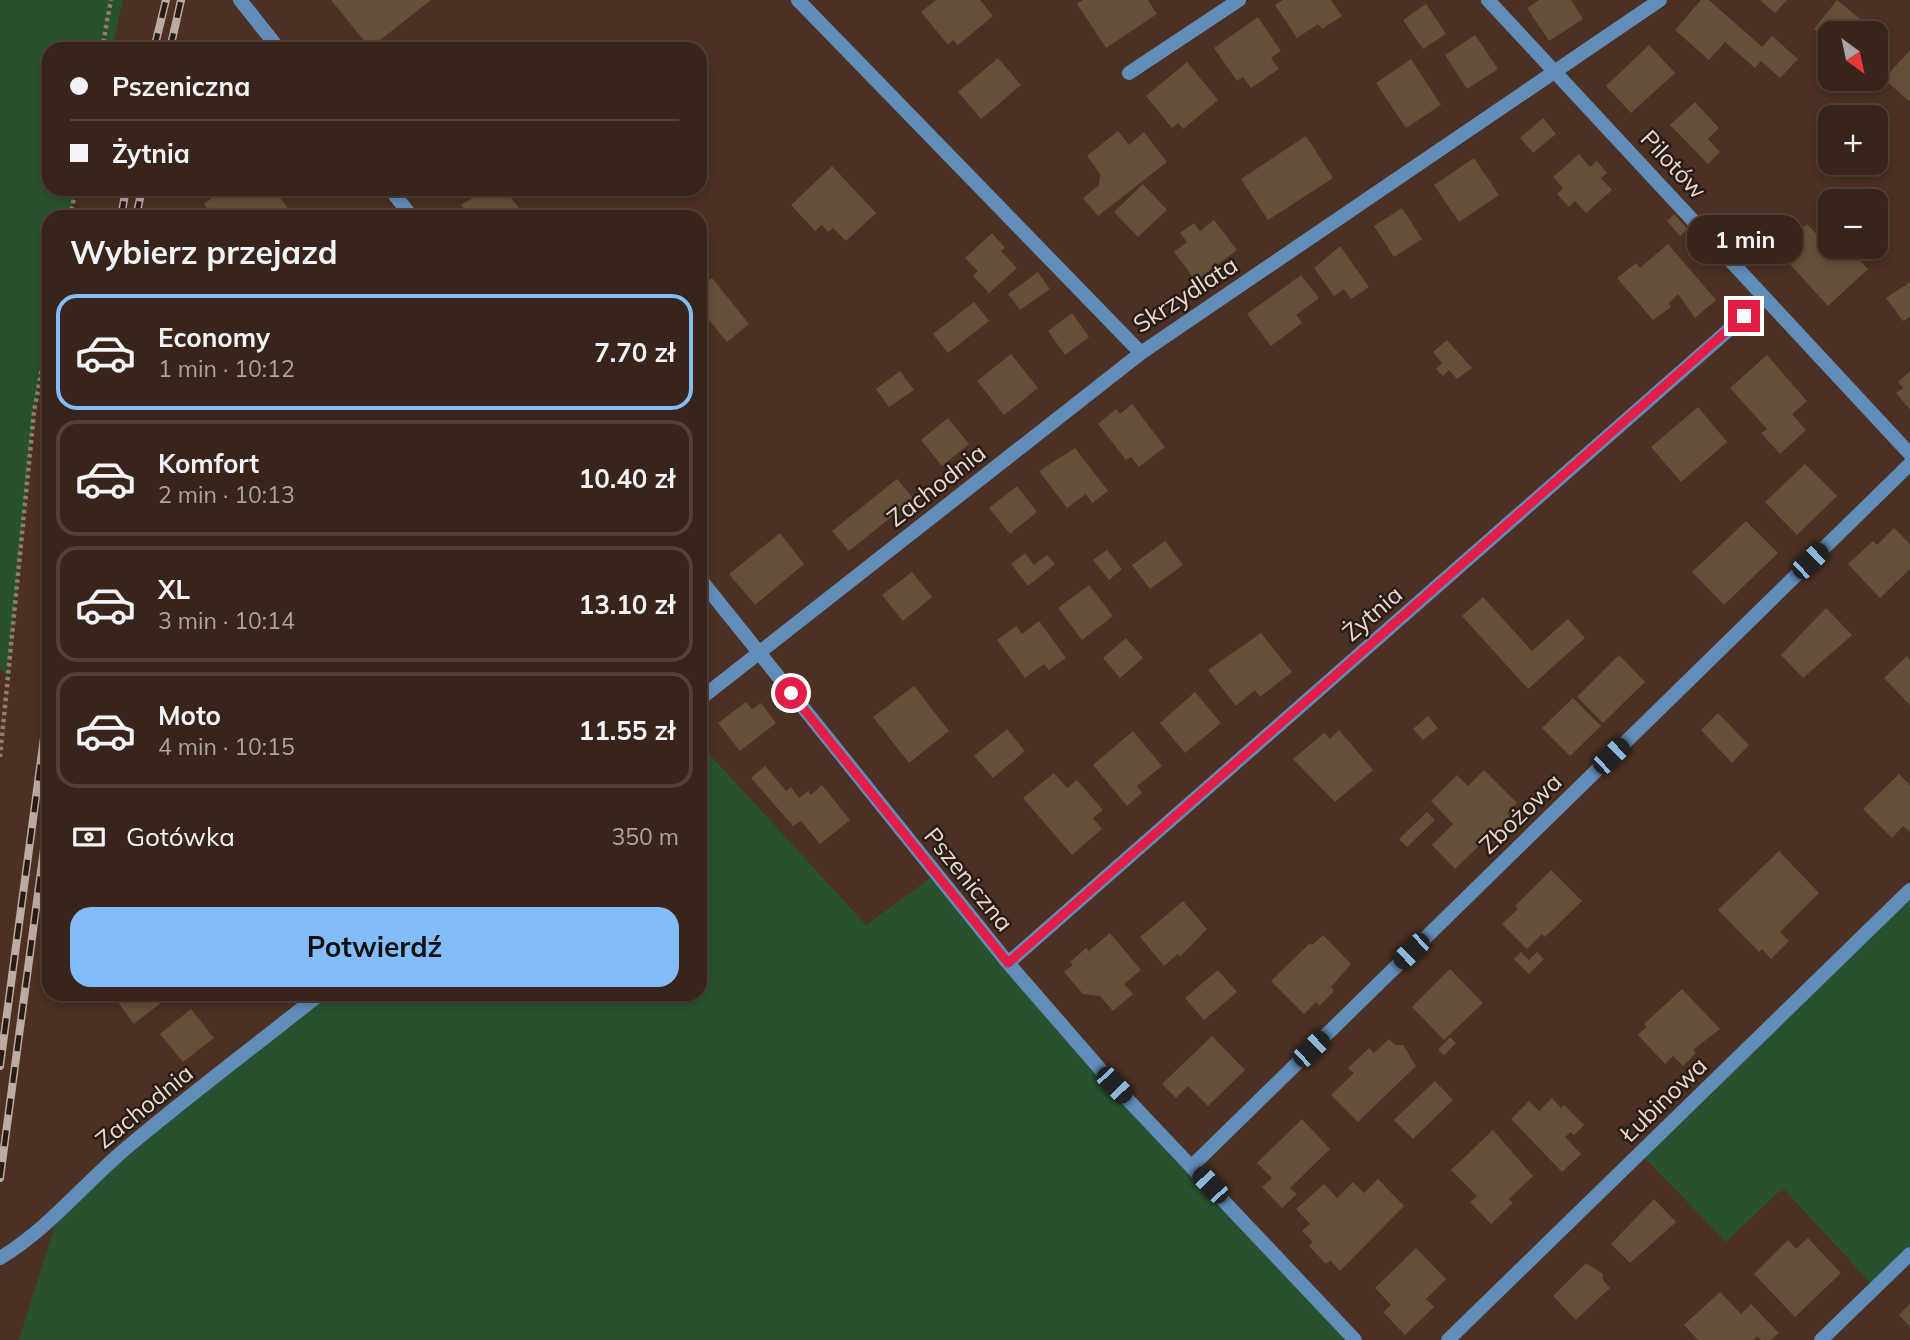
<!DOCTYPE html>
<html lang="pl">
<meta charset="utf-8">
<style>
:root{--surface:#38241a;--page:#3f2c23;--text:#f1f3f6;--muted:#aba4a2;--line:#524139;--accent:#82bcfa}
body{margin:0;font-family:Mulish,sans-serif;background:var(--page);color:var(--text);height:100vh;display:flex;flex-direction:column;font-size:26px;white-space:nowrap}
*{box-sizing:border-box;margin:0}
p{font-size:23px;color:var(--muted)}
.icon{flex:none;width:38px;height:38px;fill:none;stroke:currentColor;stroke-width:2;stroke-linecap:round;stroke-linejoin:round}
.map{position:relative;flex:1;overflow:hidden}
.side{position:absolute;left:42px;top:210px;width:665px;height:791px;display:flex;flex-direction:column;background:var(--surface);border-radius:21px;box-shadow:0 4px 10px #0003,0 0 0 2px var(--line)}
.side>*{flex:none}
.banner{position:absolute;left:42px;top:42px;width:665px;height:154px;border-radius:21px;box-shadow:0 4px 10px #0003,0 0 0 2px var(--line);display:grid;align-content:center;height:154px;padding:0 28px;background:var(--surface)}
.needle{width:46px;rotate:147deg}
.controls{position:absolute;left:1818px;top:21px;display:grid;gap:14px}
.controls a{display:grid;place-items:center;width:70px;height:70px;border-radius:14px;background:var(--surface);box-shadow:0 4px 10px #0003,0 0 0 2px var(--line);font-size:35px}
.end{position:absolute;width:32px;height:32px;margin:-16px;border:9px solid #e11d48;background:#fff;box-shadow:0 0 0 4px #fff}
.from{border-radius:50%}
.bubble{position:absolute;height:49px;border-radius:21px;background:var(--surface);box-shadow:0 4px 10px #0003,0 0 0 2px var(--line);font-size:23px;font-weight:700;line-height:49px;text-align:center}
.car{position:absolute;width:21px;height:42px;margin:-21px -10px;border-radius:9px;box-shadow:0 0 5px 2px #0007;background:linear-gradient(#222 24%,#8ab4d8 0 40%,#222 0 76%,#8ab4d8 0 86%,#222 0)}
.banner b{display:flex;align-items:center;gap:24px;height:66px;font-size:26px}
.banner b+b{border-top:2px solid var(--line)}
.banner i{width:18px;height:18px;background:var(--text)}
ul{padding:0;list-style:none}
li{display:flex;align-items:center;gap:21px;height:116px;margin:0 14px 10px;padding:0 14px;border:4px solid var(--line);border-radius:21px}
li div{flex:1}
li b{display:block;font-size:26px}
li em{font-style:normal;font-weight:700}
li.on{border-color:var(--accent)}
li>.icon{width:63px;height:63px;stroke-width:1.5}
h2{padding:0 28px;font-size:32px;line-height:84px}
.pay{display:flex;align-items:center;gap:18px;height:77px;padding:0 28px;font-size:26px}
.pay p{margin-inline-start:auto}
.cta{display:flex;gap:14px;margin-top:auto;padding:14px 28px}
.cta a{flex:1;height:80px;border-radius:21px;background:var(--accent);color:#111;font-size:28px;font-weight:700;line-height:80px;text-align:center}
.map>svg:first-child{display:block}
.green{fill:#28522f}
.building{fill:#645038}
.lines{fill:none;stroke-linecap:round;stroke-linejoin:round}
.path{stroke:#927b70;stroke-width:4.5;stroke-dasharray:3.5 3.5;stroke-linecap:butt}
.minor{stroke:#618db9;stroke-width:14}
.rail-casing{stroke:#beaaa0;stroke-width:8}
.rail{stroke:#281c16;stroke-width:5;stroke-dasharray:16;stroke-linecap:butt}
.route{stroke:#e11d48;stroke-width:9}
.labels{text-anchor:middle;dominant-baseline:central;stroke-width:5;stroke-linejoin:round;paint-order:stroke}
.street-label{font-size:24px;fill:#ebdad1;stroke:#281c16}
</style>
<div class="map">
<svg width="1910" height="1340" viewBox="0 0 1910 1340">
<rect width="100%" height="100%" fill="#4b3023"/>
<!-- green -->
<path class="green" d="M 0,0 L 123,0 L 112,49 L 49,49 L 49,189 L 76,189 L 70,217 L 49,217 L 49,330 L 34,412 L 8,678 L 0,668 Z
M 700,744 L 866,925 L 936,874 L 969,917 L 1355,1340 L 19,1340 L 60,1210 L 320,994 L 700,994 Z
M 1910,890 L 1910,1254 L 1875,1288 L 1783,1188 L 1726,1242 L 1640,1153 Z"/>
<!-- building -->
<path class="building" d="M 331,0 L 431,0 L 370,48 Z
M 936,0 L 980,0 L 993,16 L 958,45 L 953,40 L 948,45 L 921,12 Z
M 1083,0 L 1148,0 L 1157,14 L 1106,48 L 1077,4 Z
M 1283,0 L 1331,0 L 1342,16 L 1322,29 L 1318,24 L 1297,38 L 1275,5 Z
M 1539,0 L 1571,0 L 1583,19 L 1549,41 L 1527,8 Z
M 1701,0 L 1709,0 L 1762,47 L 1772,36 L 1798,59 L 1780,78 L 1761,61 L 1755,68 L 1725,42 L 1709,60 L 1675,30 Z
M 1760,0 L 1787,0 L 1775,13 Z
M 1837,0 L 1865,23 L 1856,33 L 1830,33 L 1830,42 L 1814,29 Z
M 1426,4 L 1446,34 L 1423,49 L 1403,20 Z
M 1258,17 L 1281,51 L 1271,58 L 1279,69 L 1251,88 L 1243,77 L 1237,81 L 1214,48 Z
M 1475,35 L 1498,69 L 1467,89 L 1445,55 Z
M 1649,45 L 1675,73 L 1631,113 L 1606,86 Z
M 1910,50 L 1910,102 L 1884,79 Z
M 998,58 L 1021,85 L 981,119 L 958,92 Z
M 1411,59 L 1441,105 L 1406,128 L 1376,83 Z
M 1187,62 L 1218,100 L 1183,129 L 1178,123 L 1172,128 L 1146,96 Z
M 1695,102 L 1719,128 L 1708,139 L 1720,152 L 1708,164 L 1670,125 Z
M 1543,118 L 1556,134 L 1533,153 L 1520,138 Z
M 1118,131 L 1129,145 L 1144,132 L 1167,162 L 1098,216 L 1083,198 L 1099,185 L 1100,174 L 1087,156 Z
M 1306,136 L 1333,178 L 1268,220 L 1241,179 Z
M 1579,154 L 1590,167 L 1597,161 L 1607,173 L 1601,178 L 1612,190 L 1586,213 L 1575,201 L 1569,207 L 1557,194 L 1563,188 L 1553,177 Z
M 1474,158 L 1499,195 L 1459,222 L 1434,185 Z
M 832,166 L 876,213 L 846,241 L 833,228 L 828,232 L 822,225 L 815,231 L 791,205 Z
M 1143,184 L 1167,210 L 1138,237 L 1114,212 Z
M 223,189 L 273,189 L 295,217 L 214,217 L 204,204 Z
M 487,189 L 504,189 L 526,217 L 466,217 L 468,215 L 461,205 Z
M 1402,208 L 1422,239 L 1394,257 L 1374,226 Z
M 1674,214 L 1688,229 L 1680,236 L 1667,221 Z
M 1214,220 L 1237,250 L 1196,281 L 1174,252 L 1187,242 L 1180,233 L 1194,223 L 1200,231 Z
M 1807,224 L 1835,254 L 1847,247 L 1868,269 L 1828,306 L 1777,250 Z
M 992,233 L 1005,248 L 1001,251 L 1017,268 L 989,293 L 973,276 L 978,271 L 965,258 Z
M 1668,244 L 1716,300 L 1695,318 L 1678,294 L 1669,303 L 1671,307 L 1653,320 L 1617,278 L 1636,263 L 1640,268 Z
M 1340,246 L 1369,287 L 1351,299 L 1344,289 L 1334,296 L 1314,268 Z
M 1038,272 L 1050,289 L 1020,310 L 1008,294 Z
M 1301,275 L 1319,298 L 1296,315 L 1302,323 L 1271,346 L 1247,314 Z
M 712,278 L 749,324 L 727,342 L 701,310 L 707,305 L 700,297 L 700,287 Z
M 1910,282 L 1910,317 L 1903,321 L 1886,298 Z
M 974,302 L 989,321 L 948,353 L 933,334 Z
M 1072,313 L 1089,337 L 1065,355 L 1048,331 Z
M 1447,340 L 1472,368 L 1457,379 L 1449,370 L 1443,376 L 1436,369 L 1442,363 L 1433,352 Z
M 1011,354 L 1038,388 L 1004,415 L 977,381 Z
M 1767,355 L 1807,401 L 1792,414 L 1806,430 L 1780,454 L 1761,433 L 1767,429 L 1730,388 Z
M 900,371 L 914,390 L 889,407 L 876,389 Z
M 1910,371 L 1910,409 L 1896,393 L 1903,388 L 1898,382 Z
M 1132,404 L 1165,447 L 1139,467 L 1131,457 L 1126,460 L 1098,424 L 1116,409 L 1120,414 Z
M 1698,407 L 1727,442 L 1681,482 L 1651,447 Z
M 948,418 L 969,444 L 942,466 L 921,440 Z
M 1075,448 L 1108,491 L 1092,503 L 1086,494 L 1067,508 L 1039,471 Z
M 1805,464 L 1837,496 L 1797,535 L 1765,502 Z
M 897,479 L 914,499 L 849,551 L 832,531 Z
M 1017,486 L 1037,512 L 1010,534 L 989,508 Z
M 1746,521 L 1778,553 L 1724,605 L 1692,572 Z
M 1894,528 L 1910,544 L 1910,569 L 1880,598 L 1848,564 L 1873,541 L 1877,545 Z
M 780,533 L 804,564 L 755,605 L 729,574 Z
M 1165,541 L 1183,565 L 1150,589 L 1132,565 Z
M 1107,550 L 1122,569 L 1109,580 L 1093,560 Z
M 1025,553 L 1034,565 L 1047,555 L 1055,564 L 1028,586 L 1011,564 Z
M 912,572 L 932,597 L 903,621 L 882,595 Z
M 1089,585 L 1113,616 L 1082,640 L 1058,608 Z
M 1483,597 L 1532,651 L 1568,619 L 1585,638 L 1528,689 L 1462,616 Z
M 1826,608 L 1852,635 L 1803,678 L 1781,655 Z
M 1039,621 L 1066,658 L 1049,670 L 1044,664 L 1025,678 L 997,640 L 1016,626 L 1022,634 Z
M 1261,633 L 1292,672 L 1260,697 L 1255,690 L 1236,706 L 1208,670 Z
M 1126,638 L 1143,658 L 1120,678 L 1103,658 Z
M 1619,655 L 1645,682 L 1603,723 L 1577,697 Z
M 1907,656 L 1910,660 L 1910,705 L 1884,678 Z
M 914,686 L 949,731 L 909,763 L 873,717 Z
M 1195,692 L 1221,723 L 1185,753 L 1160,723 Z
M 1573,698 L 1601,726 L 1570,756 L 1542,728 Z
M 746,702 L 752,709 L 761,703 L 776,723 L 740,751 L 718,723 Z
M 1718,713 L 1749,745 L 1732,763 L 1701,730 Z
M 1428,716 L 1438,728 L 1423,740 L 1413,729 Z
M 1007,729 L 1025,751 L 993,778 L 974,756 Z
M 1339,730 L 1373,770 L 1335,802 L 1293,759 L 1324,733 L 1330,739 Z
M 1133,731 L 1162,766 L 1137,786 L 1142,793 L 1127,806 L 1093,765 Z
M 765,766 L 786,791 L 791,787 L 799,798 L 808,791 L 811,795 L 822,785 L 850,820 L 820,844 L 801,821 L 793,826 L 751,778 Z
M 1484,770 L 1517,803 L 1507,813 L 1512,818 L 1491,838 L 1486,833 L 1481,838 L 1484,841 L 1455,869 L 1432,845 L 1453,824 L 1431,801 L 1457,775 L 1468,786 Z
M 1054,773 L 1067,788 L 1077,780 L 1103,810 L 1093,818 L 1102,829 L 1072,855 L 1023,798 Z
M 1899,774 L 1910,785 L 1910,832 L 1903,826 L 1892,838 L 1863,809 Z
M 1427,812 L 1435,820 L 1407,847 L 1399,839 Z
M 1779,851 L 1819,893 L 1780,932 L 1789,941 L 1771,959 L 1762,949 L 1759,952 L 1718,910 Z
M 1551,870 L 1582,901 L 1545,937 L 1542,934 L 1527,949 L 1502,924 L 1518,909 L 1515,906 Z
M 1183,901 L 1207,929 L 1180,957 L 1178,954 L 1164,966 L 1140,937 Z
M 1110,933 L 1141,970 L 1124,984 L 1133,994 L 1113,1011 L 1100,996 L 1083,994 L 1064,972 L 1073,965 L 1070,962 L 1086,948 L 1089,951 Z
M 1323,935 L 1351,964 L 1331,987 L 1334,991 L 1319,1006 L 1316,1002 L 1304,1014 L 1271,981 L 1310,943 L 1312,945 Z
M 1521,952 L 1529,960 L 1537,952 L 1544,959 L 1529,974 L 1514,959 Z
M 1450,969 L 1483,1003 L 1444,1040 L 1412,1007 Z
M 1218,970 L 1237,992 L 1204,1020 L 1185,998 Z
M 1682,989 L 1720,1029 L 1693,1050 L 1696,1053 L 1683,1066 L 1673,1056 L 1665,1064 L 1638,1035 L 1646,1027 L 1644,1024 Z
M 112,994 L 172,994 L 134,1024 Z
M 191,1009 L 214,1038 L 183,1062 L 160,1034 Z
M 1212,1036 L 1245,1070 L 1208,1106 L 1188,1086 L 1176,1098 L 1162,1084 Z
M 1450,1037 L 1456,1043 L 1444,1055 L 1438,1050 Z
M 1389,1039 L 1395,1045 L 1403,1045 L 1416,1066 L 1358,1122 L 1331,1095 L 1354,1073 L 1348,1068 L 1369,1048 L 1374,1053 Z
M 1435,1081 L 1453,1100 L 1413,1139 L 1394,1120 Z
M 1552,1098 L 1561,1108 L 1564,1105 L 1584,1125 L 1574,1135 L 1571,1132 L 1565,1137 L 1581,1154 L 1562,1172 L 1511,1119 L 1529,1101 L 1539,1111 Z
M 1302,1119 L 1330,1149 L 1290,1188 L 1297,1194 L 1282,1208 L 1262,1187 L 1272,1178 L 1257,1163 Z
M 1493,1130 L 1533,1176 L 1509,1199 L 1513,1203 L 1491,1224 L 1470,1202 L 1477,1196 L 1451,1170 Z
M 1378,1179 L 1404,1206 L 1340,1271 L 1330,1260 L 1326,1264 L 1309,1246 L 1313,1242 L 1302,1231 L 1310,1224 L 1296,1209 L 1324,1184 L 1337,1198 L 1353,1182 L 1364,1193 Z
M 1654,1199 L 1676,1222 L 1630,1263 L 1611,1244 Z
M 1808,1238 L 1841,1273 L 1795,1317 L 1754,1274 L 1788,1240 L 1796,1249 Z
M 1416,1248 L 1446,1279 L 1426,1299 L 1434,1307 L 1405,1335 L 1383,1312 L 1391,1305 L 1375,1288 Z
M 1586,1263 L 1603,1274 L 1603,1280 L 1610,1288 L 1576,1320 L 1553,1296 Z
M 1720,1292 L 1741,1314 L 1751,1304 L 1779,1333 L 1771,1340 L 1761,1340 L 1757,1336 L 1754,1340 L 1698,1340 L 1684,1325 Z
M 1910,1304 L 1910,1327 L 1899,1315 Z"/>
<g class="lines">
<!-- path -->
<path class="path" d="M 102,49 L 111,0
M 70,217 L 76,189
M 0,757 L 34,412 L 49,330"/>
<!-- minor -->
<path class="minor" d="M 240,0 L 279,49
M 798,0 L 1141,353
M 1488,0 L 1910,454
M 1129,73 L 1239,0
M 390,189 L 412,217
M 700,579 L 1008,963 L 1114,1085 L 1355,1340
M 700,699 L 1141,353 L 1660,0
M 1008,963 L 1765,298
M 1192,1166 L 1910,464
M 0,1258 C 48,1229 82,1186 124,1150 C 188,1096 255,1046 320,994
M 1448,1340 L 1910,890
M 1821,1340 L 1910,1254"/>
<!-- rail casing -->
<g class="rail-casing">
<path id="rail" d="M 154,49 L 166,0
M 170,49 L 181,0
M 121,217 L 126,189
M 136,217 L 142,189
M 0,1066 L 49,700
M 0,1178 L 49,811"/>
</g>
<!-- rail -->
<use href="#rail" class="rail"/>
</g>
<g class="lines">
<!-- route -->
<path class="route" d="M 791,693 L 1008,963 L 1744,316"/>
</g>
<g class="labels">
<!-- street labels -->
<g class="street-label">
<text transform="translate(1674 164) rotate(47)">Pilotów</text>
<text transform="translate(1185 294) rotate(-33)">Skrzydlata</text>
<text transform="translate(936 485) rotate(-38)">Zachodnia</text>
<text transform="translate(1372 613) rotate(-41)">Żytnia</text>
<text transform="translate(1520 813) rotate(-44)">Zbożowa</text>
<text transform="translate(969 879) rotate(51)">Pszeniczna</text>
<text transform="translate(1663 1099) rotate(-44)">Łubinowa</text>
<text transform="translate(144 1106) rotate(-39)">Zachodnia</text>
</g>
</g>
</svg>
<div class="controls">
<a><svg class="needle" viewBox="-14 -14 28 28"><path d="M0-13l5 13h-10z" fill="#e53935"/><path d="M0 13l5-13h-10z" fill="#aba4a2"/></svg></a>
<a>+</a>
<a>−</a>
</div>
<i class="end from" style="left:791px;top:693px"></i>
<i class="end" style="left:1744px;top:316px"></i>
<div class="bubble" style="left:1687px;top:215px;width:116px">1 min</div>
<i class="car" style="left:1810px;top:561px;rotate:46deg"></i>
<i class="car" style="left:1611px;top:756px;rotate:46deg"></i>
<i class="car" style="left:1411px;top:951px;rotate:226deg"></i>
<i class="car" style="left:1311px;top:1049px;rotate:46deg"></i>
<i class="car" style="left:1114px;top:1085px;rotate:136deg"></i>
<i class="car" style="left:1210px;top:1185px;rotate:317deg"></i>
<div class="banner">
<b><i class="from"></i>Pszeniczna</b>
<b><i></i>Żytnia</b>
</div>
<section class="side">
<h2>Wybierz przejazd</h2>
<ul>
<li class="on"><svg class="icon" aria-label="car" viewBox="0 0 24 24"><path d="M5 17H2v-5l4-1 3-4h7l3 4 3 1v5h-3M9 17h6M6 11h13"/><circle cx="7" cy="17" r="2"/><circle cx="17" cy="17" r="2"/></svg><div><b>Economy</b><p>1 min · 10:12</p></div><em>7.70 zł</em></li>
<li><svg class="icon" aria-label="car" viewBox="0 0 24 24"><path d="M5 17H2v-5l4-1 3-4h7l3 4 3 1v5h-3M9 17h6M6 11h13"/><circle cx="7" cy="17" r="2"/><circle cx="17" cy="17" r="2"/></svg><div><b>Komfort</b><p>2 min · 10:13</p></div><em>10.40 zł</em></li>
<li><svg class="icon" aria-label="car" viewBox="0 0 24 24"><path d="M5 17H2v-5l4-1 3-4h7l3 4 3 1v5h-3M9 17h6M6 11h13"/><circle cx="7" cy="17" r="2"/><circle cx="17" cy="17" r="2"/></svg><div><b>XL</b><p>3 min · 10:14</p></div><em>13.10 zł</em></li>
<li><svg class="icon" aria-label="car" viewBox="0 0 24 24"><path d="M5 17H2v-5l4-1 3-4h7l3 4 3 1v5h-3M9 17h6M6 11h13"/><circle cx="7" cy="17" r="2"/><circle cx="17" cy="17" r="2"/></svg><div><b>Moto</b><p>4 min · 10:15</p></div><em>11.55 zł</em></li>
</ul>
<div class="pay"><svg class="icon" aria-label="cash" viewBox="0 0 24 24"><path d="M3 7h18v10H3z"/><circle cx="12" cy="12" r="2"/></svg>Gotówka<p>350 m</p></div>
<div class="cta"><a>Potwierdź</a></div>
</section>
</div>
